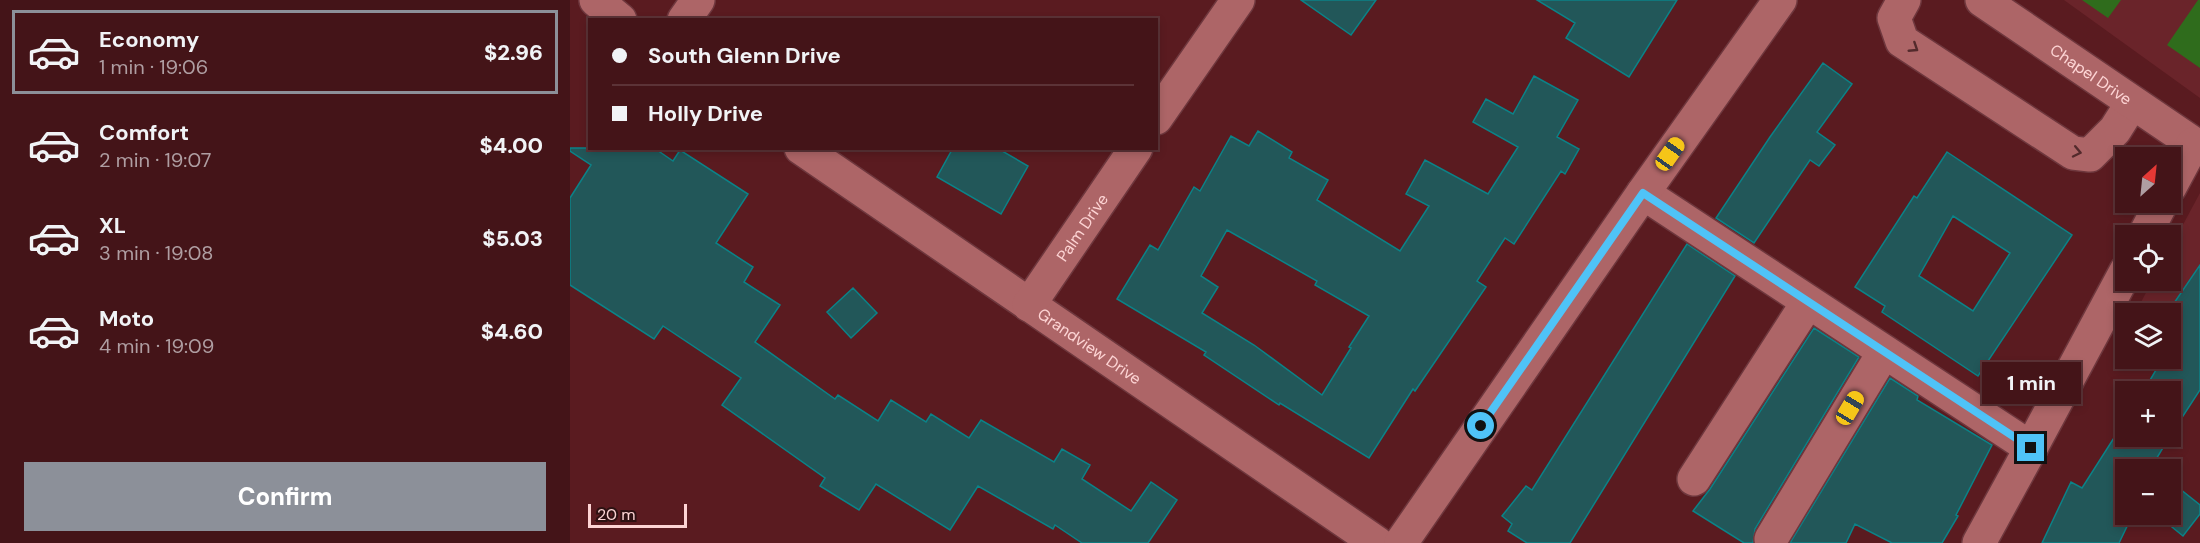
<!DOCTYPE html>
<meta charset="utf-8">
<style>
:root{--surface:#441418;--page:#4e2125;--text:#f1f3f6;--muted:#af9ea2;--line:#5c3337;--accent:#8c9099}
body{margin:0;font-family:"DM Sans",sans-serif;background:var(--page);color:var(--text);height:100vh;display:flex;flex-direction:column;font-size:22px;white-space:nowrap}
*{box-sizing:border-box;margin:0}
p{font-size:20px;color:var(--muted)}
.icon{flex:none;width:33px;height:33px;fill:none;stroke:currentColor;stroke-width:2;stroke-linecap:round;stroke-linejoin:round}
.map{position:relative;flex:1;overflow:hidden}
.sheet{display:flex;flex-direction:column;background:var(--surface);width:570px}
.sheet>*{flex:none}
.hud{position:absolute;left:18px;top:18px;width:570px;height:132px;border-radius:0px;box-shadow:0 3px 9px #0003,0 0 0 2px var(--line);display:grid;align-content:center;height:132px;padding:0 24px;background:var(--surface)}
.needle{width:39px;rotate:27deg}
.buttons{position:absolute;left:1545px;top:147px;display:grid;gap:12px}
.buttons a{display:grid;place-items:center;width:66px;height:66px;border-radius:0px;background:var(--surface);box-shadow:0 3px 9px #0003,0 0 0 2px var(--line);font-size:30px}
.scale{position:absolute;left:18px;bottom:15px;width:99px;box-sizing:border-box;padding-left:6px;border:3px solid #fdd4d4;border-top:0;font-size:16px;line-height:21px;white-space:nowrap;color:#fdd4d4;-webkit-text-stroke:4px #2d1112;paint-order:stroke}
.end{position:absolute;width:27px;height:27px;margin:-14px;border:8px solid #4fc3f7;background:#111;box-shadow:0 0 0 3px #111}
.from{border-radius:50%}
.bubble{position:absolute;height:42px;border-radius:0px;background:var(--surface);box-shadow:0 3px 9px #0003,0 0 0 2px var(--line);font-size:20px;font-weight:800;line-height:42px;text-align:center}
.car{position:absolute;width:18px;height:36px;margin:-18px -9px;border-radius:8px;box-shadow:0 0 4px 2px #0007;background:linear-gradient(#f5c518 24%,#345 0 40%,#f5c518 0 76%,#345 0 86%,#f5c518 0)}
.hud b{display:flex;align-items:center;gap:21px;height:57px;font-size:22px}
.hud b+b{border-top:2px solid var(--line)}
.hud i{width:15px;height:15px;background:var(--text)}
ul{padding:10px 0 0;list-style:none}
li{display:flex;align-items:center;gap:18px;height:84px;margin:0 12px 9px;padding:0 12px;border:3px solid transparent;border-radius:0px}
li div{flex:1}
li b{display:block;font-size:22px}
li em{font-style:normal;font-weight:800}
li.current{border-color:var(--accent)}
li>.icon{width:54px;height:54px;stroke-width:1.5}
.action{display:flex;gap:12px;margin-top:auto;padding:12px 24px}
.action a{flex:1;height:69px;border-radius:0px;background:var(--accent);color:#fff;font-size:24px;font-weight:800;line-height:69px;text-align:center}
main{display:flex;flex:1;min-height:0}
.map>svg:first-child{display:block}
.built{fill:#6a242a}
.green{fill:#2f6c1c}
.building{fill:#225759;stroke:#0b8388;stroke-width:1.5;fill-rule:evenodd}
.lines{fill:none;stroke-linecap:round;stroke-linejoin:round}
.minor-casing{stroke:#6e373d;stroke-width:36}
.minor{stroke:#ad6567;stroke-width:33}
.oneway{stroke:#532a2c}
.route{stroke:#4fc3f7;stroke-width:8}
.labels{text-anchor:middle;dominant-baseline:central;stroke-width:5;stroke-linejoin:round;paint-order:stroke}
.street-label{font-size:16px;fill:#fdd4d4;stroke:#2d1112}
</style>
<main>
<section class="sheet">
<ul>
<li class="current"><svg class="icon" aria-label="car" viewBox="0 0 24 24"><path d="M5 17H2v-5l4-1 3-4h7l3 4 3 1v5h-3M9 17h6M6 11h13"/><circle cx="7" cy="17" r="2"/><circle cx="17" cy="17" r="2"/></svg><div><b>Economy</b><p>1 min · 19:06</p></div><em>$2.96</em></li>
<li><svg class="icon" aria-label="car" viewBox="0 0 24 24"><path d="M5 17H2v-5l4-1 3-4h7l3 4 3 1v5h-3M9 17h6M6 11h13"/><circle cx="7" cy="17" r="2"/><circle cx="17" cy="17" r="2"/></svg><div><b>Comfort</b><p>2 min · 19:07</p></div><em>$4.00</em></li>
<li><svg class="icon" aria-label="car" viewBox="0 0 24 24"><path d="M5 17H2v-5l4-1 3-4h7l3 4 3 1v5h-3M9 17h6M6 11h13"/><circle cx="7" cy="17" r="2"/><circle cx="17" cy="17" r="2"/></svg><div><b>XL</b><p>3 min · 19:08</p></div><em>$5.03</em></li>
<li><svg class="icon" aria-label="car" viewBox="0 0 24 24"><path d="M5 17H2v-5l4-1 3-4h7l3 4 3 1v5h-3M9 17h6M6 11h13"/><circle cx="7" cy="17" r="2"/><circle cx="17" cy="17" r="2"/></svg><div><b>Moto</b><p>4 min · 19:09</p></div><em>$4.60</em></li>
</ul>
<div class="action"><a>Confirm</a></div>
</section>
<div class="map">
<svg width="1630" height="543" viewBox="0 0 1630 543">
<rect width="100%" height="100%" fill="#5a1b20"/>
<!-- built -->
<path class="built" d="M 1494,0 L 1630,0 L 1630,98 Z
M 1630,193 L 1630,388 L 1587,359 L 1600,358 L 1600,314 L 1565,314 L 1582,281 L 1600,280 L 1601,247 Z"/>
<!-- green -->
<path class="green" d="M 1512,0 L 1551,0 L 1538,18 Z
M 1628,0 L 1630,0 L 1630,68 L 1597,45 Z"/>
<!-- building -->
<path class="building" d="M 731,0 L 806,0 L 781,35 Z
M 967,0 L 1107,0 L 1059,77 L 996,38 L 1005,23 Z
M 1253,63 L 1282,84 L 1247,132 L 1265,145 L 1249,166 L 1240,160 L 1184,243 L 1146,218 L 1200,137 Z
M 964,76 L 1008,100 L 987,137 L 1009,149 L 995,174 L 991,171 L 944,244 L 935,238 L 907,281 L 916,287 L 845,391 L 843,389 L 799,458 L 710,403 L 709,405 L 634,355 L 636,352 L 547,299 L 580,245 L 588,250 L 624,187 L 630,191 L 661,136 L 679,146 L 688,131 L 722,152 L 719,158 L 758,180 L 747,200 L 830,251 L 859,206 L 836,194 L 855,160 L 918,194 L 948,147 L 903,122 L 916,99 L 943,114 ZM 657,230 L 747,281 L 745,285 L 799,316 L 779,347 L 781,348 L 752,395 L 684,345 L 632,313 L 648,287 L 631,276 Z
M 0,148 L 84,148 L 103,161 L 110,150 L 178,194 L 146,243 L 183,267 L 174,282 L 210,305 L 185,342 L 265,399 L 268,395 L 308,421 L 321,400 L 356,422 L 361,414 L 399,438 L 411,420 L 484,462 L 492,449 L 520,465 L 512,479 L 561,511 L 581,482 L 607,500 L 578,543 L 512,543 L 485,525 L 483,529 L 408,486 L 380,530 L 306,484 L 289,510 L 250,486 L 255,478 L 152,405 L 171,378 L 93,326 L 84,339 L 0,285 L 0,198 L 21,165 L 0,151 Z
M 383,148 L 427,148 L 458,166 L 431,214 L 367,177 Z
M 1377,152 L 1502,235 L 1408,376 L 1312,312 L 1315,306 L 1285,287 L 1344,196 L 1347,198 ZM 1383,216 L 1440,253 L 1403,311 L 1349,276 Z
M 1117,244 L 1165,276 L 1000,543 L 957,543 L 938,531 L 942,524 L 932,516 L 956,486 L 962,490 Z
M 1630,265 L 1630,390 L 1600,436 L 1600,392 L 1573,392 L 1593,358 L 1600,358 L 1600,309 Z
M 283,288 L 307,313 L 281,338 L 257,312 Z
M 1244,328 L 1289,357 L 1185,529 L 1183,543 L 1174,543 L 1123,511 L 1140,489 Z
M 1320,378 L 1348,396 L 1347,400 L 1422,445 L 1386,515 L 1388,516 L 1372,543 L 1322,543 L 1285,524 L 1276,543 L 1220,543 Z
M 1556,419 L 1556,436 L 1600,436 L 1582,466 L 1587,470 L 1556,470 L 1556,514 L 1563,514 L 1549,543 L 1472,543 L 1501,482 L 1512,488 Z
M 1600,481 L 1630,505 L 1630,514 L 1613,536 L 1586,514 L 1600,514 Z"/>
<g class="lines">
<!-- minor casing -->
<g class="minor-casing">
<g id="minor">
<path d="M 26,0 L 50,20"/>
<path d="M 1334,0 L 1324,18 L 1332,41 L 1503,153 L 1520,155 L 1545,130 L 1562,103"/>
<path id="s1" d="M 1412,0 L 1630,148"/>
<path d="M 114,20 L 128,0"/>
<path d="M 586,118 L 668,0"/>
<path id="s2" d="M 231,148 L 807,543"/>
<path d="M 1600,187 L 1623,144"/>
<path d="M 1073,193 L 1461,448 L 1409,543"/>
<path d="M 1574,236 L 1592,202"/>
<path id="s3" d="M 459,305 L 566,148"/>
<path d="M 1461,448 L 1556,271"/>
<path d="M 1124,479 L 1238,302"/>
<path d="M 1201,539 L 1314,352"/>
<path d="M 831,543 L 1073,193 L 1210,0"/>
</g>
</g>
<!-- minor -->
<use href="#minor" class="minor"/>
</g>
<!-- one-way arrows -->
<defs><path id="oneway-chevron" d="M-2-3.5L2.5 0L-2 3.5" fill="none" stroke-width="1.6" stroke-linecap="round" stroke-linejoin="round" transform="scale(1.5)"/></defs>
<g class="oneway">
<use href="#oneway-chevron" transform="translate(1344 48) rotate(33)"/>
<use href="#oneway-chevron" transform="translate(1507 152) rotate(12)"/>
</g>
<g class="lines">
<!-- route -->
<path class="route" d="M 911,426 L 1073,193 L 1461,448"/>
</g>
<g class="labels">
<!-- street labels -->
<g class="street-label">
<text stroke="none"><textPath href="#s1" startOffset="132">Chapel Drive</textPath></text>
<text stroke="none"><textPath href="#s3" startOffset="94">Palm Drive</textPath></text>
<text stroke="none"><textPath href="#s2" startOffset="350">Grandview Drive</textPath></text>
</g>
</g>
</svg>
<div class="buttons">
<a><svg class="needle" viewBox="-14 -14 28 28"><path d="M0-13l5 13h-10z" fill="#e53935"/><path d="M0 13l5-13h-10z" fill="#af9ea2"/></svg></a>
<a><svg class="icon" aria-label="locate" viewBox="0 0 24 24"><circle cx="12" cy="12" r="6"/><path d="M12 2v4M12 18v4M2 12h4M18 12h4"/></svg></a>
<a><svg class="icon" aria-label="layers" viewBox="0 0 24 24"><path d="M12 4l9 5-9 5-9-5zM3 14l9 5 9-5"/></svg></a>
<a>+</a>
<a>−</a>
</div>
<div class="scale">20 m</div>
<i class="end from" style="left:911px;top:426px"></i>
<i class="end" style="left:1461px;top:448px"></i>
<div class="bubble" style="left:1412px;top:362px;width:99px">1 min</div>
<i class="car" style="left:1100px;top:154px;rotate:35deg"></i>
<i class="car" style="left:1280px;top:408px;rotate:31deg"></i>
<div class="hud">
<b><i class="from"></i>South Glenn Drive</b>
<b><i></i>Holly Drive</b>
</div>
</div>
</main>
